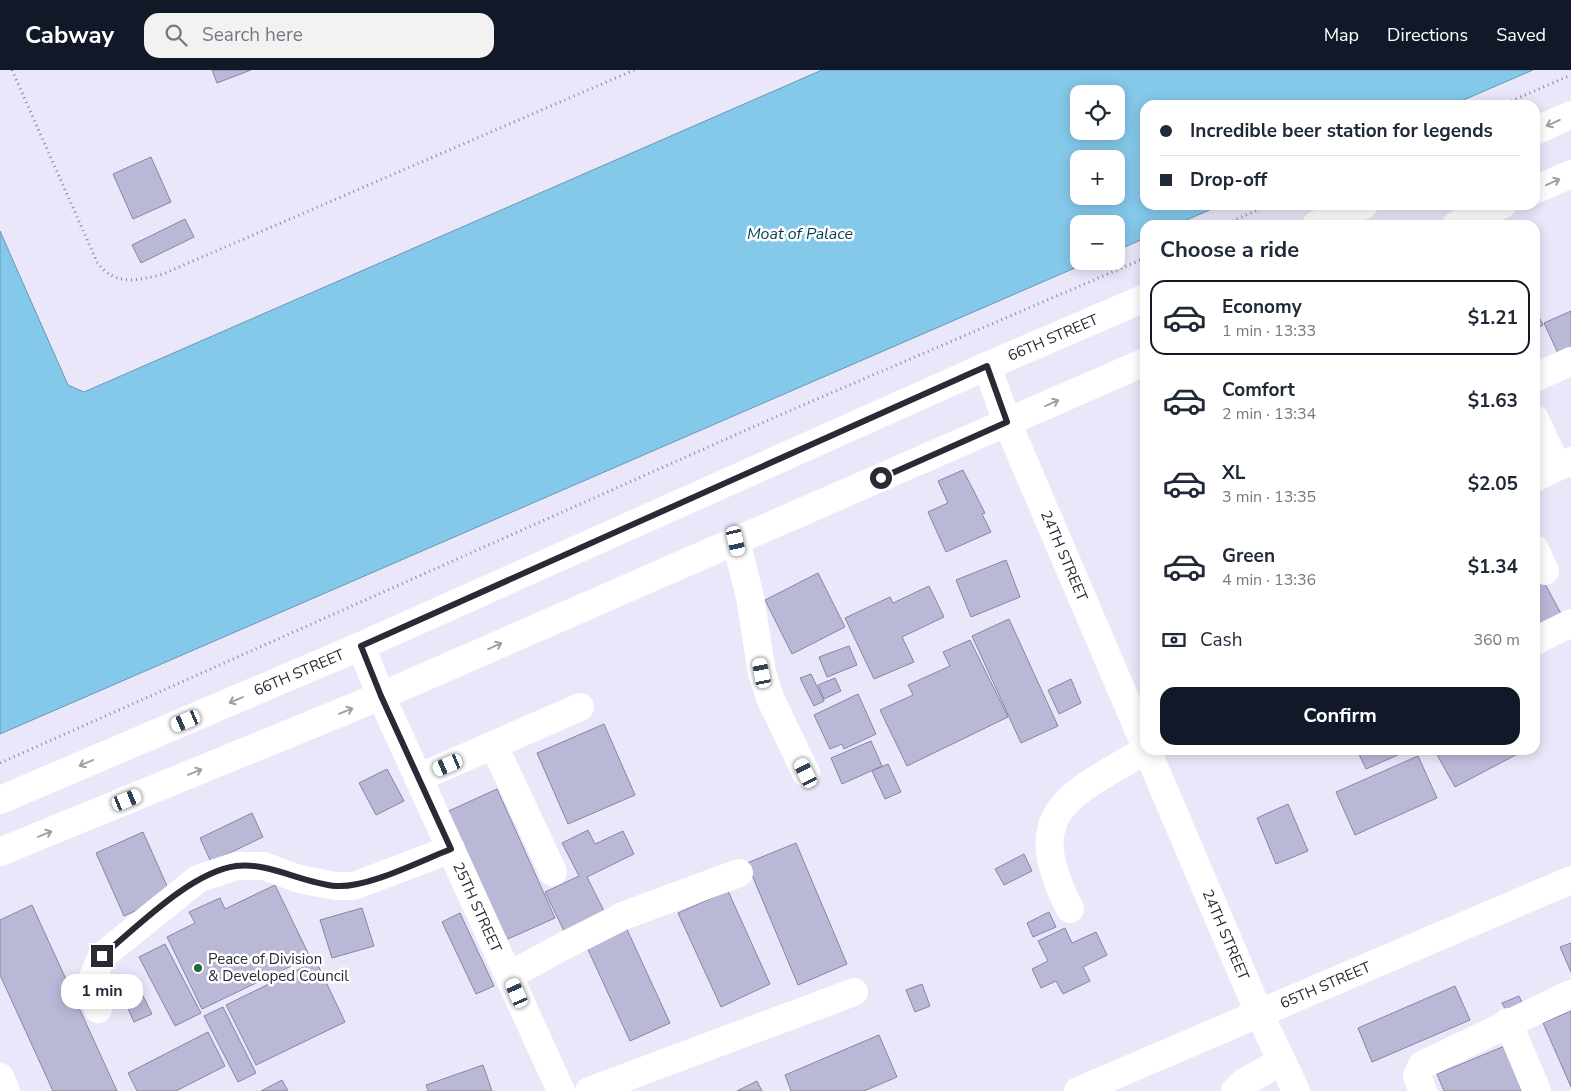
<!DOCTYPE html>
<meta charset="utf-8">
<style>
:root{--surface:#fff;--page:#f2f2f3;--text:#1f2937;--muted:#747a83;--line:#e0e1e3;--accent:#111827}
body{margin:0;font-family:"Nunito Sans",sans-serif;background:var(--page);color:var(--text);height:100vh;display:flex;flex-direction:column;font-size:19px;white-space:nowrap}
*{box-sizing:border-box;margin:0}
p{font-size:16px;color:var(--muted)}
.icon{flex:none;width:28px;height:28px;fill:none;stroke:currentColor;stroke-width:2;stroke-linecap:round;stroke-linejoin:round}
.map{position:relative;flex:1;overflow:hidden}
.sheet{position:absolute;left:1140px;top:150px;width:400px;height:535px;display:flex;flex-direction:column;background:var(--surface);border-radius:15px;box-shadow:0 2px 12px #0003}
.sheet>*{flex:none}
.banner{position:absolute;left:1140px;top:30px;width:400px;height:110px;border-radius:15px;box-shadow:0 2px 12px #0003;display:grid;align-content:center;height:110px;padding:0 20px;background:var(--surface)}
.tools{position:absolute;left:1070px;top:15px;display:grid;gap:10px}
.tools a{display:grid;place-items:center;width:55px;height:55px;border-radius:10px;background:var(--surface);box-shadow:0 2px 12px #0003;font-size:25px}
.end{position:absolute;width:22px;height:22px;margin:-11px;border:6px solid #2c2934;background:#fff;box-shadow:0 0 0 2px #fff}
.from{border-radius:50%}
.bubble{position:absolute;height:35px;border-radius:15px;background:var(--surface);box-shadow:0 2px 12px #0003;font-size:16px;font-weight:700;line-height:35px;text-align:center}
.car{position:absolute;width:15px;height:30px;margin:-15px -8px;border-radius:6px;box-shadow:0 0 4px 1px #0007;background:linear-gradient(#fff 24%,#345 0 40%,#fff 0 76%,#345 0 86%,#fff 0)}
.banner b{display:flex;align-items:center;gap:18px;height:48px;font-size:19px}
.banner b+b{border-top:1px solid var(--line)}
.banner i{width:12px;height:12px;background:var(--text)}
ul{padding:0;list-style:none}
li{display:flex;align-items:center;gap:15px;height:75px;margin:0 10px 8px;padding:0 10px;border:2px solid transparent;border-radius:15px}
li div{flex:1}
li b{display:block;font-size:19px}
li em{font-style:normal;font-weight:700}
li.current{border-color:var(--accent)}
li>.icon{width:45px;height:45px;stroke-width:1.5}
h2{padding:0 20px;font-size:22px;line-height:60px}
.pay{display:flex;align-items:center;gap:12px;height:55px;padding:0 20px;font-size:19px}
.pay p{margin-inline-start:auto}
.primary-button{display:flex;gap:10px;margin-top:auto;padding:10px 20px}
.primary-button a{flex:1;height:58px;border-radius:15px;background:var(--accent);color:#fff;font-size:20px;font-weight:700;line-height:58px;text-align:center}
header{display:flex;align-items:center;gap:30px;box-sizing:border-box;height:70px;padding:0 25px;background:var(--accent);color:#fff}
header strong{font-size:24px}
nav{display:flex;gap:28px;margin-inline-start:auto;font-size:18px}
.search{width:350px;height:45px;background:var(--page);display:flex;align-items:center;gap:12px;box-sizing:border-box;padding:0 18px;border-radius:15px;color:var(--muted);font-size:19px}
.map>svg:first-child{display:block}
.water{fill:#84c8ea;stroke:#6a98b3;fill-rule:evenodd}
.building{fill:#bab8d7;stroke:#8685a2}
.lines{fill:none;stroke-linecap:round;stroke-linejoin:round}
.path{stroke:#8a8796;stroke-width:3;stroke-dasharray:1 4;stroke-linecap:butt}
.minor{stroke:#fff;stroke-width:28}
.major{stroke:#fff;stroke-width:28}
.oneway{stroke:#a09fa4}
.route{stroke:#2c2934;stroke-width:6}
.poi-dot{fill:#1f6b3a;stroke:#fff;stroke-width:2}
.labels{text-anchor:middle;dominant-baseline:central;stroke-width:5;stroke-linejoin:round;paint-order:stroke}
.street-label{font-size:15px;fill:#2c2934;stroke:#fff}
.poi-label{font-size:15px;fill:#2c2934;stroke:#fff;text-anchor:start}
.water-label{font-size:16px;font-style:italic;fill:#003d53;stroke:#fff}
</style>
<header>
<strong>Cabway</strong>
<div class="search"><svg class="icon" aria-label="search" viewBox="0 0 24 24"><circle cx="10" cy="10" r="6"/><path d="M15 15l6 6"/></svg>Search here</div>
<nav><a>Map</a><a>Directions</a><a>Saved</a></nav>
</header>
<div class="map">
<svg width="1571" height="1021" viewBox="0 0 1571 1021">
<rect width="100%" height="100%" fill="#ebe7fa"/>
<!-- water -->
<path class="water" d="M 822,0 L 1533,0 L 1452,35 L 1145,35 L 1145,135 L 1221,135 L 1175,155 L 1145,155 L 1145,168 L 1116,181 L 1116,154 L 1079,154 L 1079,191 L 1091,191 L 0,664 L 0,161 L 68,315 L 84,322 ZM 1079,24 L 1116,24 L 1116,61 L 1079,61 ZM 1079,89 L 1116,89 L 1116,126 L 1079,126 Z"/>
<!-- building -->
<path class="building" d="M 212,0 L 251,0 L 217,13 Z
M 151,87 L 171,132 L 133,149 L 113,104 Z
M 185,149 L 194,167 L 141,193 L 132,175 Z
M 1535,239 L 1543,255 L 1535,259 Z
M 1571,241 L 1571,288 L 1562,292 L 1544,253 Z
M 963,400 L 985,443 L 982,444 L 991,462 L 946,482 L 928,442 L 948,433 L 938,411 Z
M 1006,490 L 1020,527 L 971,547 L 956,510 Z
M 818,503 L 845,557 L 792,584 L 765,530 Z
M 1543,510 L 1566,553 L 1535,570 L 1535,514 Z
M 929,516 L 944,547 L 902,567 L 914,592 L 874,609 L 845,548 L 890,527 L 893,533 Z
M 1009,549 L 1058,656 L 1021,673 L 972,566 Z
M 970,570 L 1008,647 L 907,696 L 880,640 L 913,625 L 908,615 L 950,596 L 943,582 Z
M 849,576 L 857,595 L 827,607 L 819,587 Z
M 811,604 L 824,631 L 814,636 L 800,608 Z
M 835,608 L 841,621 L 824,629 L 818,615 Z
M 1071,609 L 1081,633 L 1059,644 L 1048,620 Z
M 858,624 L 876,664 L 844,679 L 842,674 L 830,679 L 814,645 Z
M 604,654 L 635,725 L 568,754 L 537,683 Z
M 871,671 L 882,696 L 842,714 L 831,688 Z
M 1357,680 L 1409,680 L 1366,699 Z
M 1442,680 L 1525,680 L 1455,717 L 1436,683 Z
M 1418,686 L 1437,728 L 1355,765 L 1336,722 Z
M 888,694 L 901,722 L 885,729 L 872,701 Z
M 387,699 L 404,731 L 376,745 L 359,713 Z
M 497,719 L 555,848 L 499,873 L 442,744 Z
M 1288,734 L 1308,781 L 1276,794 L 1257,748 Z
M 252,743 L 263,767 L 211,792 L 200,768 Z
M 588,760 L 595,774 L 623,761 L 634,784 L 587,807 L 606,845 L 566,865 L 545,822 L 579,806 L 562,773 Z
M 143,762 L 171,825 L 124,846 L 96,783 Z
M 796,773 L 847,894 L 798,915 L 747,793 Z
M 1024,784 L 1032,801 L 1004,815 L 995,799 Z
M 275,815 L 310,887 L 202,939 L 167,867 L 195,853 L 189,842 L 220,828 L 225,839 Z
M 728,821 L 770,914 L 721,937 L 678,843 Z
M 32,835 L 117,1021 L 53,1021 L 0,905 L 0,850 Z
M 362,838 L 374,876 L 332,888 L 320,850 Z
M 1049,842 L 1056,857 L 1033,867 L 1027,853 Z
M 460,843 L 494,916 L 476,924 L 442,852 Z
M 624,853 L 670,953 L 630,971 L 584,871 Z
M 1065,858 L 1072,873 L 1096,862 L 1107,885 L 1083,897 L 1090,911 L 1063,924 L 1056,911 L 1041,918 L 1032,899 L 1048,891 L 1038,871 Z
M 1571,873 L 1571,902 L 1560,877 Z
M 165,874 L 201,943 L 175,956 L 139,887 Z
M 316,891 L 345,952 L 256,995 L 226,935 Z
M 922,914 L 930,936 L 915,942 L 906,920 Z
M 1455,916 L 1470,950 L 1372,992 L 1358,958 Z
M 142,924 L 152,944 L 134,952 L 125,932 Z
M 1519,926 L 1527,943 L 1511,950 L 1502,933 Z
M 223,937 L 256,1003 L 238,1012 L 204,946 Z
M 1571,941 L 1571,1017 L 1543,953 Z
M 208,962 L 225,996 L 176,1021 L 137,1021 L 128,1003 Z
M 879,965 L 897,1007 L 864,1021 L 791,1021 L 785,1005 Z
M 1507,975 L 1527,1021 L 1444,1021 L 1437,1004 Z
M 483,995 L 492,1021 L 428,1021 L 426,1015 Z
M 282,1010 L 288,1021 L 261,1021 Z
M 757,1011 L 762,1021 L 737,1021 Z"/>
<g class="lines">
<!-- path -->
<path class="path" d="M 12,0 L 97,192 C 114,216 137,211 163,204 L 634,0
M 1502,35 L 1571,5
M 1223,155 L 1269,135
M 0,693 L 780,345 L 1145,188"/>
<!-- minor -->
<g class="minor">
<path id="s1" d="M 987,296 L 1007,352 L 1145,675"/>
<path d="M 1535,308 L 1571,291"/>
<path d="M 1535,349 L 1557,397 L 1571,391"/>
<path d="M 1535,408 L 1557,397"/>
<path d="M 736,471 L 750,527 L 762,603 L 771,630 L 806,703"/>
<path d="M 1535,479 L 1545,501"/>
<path d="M 1535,571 L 1571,553"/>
<path id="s2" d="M 361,576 L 381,626 L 561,1021"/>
<path d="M 494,676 L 553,802"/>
<path id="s3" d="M 1147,680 L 1259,943 L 1296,1021"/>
<path d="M 418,708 L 580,637"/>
<path d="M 1070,839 C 1020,741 1068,726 1146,680"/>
<path d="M 509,906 L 558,879 L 623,846 L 739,803"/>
<path d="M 98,939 L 92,909 L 102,886 L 198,809 L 236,796 L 264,796 L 299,809 L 335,816 L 354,816 L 451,779"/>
<path d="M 1508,952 L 1537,1021"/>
<path d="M 589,1021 L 854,922"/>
<path id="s4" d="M 1078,1021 L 1571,810"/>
<path d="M 1235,1021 L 1243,1013 L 1282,991"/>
<path d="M 1423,1021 L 1417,1006 L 1422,995 L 1571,924"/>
</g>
<!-- major -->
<g class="major">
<path d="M 1535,61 L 1571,45"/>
<path d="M 1535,120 L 1571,104"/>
<path d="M 1316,155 L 1364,135"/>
<path d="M 1456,155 L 1502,135"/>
<path id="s5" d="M 0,730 L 361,576 L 987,296 L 1145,228"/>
<path d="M 0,782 L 381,626 L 1145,292"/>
<path d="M 0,1007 L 6,1021"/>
</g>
</g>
<!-- one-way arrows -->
<defs><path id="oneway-shaft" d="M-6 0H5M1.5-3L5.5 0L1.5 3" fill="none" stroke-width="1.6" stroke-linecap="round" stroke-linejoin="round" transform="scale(1.25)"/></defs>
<g class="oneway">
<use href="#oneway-shaft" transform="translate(1553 53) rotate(156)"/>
<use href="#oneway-shaft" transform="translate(1553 112) rotate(-24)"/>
<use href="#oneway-shaft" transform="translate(1052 333) rotate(-24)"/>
<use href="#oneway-shaft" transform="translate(495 576) rotate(-24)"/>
<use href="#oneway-shaft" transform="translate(236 630) rotate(157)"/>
<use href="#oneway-shaft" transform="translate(346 641) rotate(-22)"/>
<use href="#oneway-shaft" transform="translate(86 693) rotate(157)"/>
<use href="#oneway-shaft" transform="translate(195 702) rotate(-22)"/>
<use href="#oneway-shaft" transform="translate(45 764) rotate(-22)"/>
</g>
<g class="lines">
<!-- route -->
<path class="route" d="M 102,886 C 137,857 191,802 236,796 C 269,792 302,813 336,816 C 368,818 420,791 451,779 L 381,626 L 361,576 L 987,296 L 1007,352 L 881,408"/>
</g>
<!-- markers -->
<circle class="poi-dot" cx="198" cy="898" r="5"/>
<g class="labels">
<!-- street labels -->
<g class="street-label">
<text stroke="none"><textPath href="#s5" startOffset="1150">66TH STREET</textPath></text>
<text stroke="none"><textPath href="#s1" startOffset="205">24TH STREET</textPath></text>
<text stroke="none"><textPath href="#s5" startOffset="325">66TH STREET</textPath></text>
<text stroke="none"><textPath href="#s2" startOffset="286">25TH STREET</textPath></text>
<text stroke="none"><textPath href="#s3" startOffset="201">24TH STREET</textPath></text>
<text stroke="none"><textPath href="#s4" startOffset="269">65TH STREET</textPath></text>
</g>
<!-- poi labels -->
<g class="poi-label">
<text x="208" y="889">Peace of Division<tspan x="208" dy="17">&amp; Developed Council</tspan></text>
</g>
<!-- water labels -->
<g class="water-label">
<text x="800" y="164">Moat of Palace</text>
</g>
</g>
</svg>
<div class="tools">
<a><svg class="icon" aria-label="locate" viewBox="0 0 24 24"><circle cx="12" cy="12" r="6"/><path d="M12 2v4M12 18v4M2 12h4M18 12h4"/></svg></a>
<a>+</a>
<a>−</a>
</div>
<i class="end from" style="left:881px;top:408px"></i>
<i class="end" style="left:102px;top:886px"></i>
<div class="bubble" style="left:61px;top:904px;width:82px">1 min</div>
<i class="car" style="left:736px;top:471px;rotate:167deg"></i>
<i class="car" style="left:762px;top:603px;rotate:349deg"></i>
<i class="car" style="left:186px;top:651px;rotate:247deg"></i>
<i class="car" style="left:448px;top:695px;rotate:247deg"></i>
<i class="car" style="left:806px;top:703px;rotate:334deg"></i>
<i class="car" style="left:127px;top:730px;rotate:68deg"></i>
<i class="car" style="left:517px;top:923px;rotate:336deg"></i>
<div class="banner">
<b><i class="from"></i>Incredible beer station for legends</b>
<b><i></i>Drop-off</b>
</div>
<section class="sheet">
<h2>Choose a ride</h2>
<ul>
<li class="current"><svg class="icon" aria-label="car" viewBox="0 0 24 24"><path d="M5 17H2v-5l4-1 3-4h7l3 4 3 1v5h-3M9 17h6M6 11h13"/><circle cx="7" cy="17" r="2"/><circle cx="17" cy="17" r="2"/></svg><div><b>Economy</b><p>1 min · 13:33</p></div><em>$1.21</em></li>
<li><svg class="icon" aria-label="car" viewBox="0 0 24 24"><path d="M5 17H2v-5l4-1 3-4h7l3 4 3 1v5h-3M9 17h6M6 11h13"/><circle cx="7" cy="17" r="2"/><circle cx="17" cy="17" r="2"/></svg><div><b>Comfort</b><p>2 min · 13:34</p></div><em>$1.63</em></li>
<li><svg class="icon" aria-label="car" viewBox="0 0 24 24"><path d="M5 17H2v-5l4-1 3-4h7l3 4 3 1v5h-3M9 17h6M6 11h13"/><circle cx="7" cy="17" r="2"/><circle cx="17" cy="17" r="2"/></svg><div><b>XL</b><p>3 min · 13:35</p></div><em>$2.05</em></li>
<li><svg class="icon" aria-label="car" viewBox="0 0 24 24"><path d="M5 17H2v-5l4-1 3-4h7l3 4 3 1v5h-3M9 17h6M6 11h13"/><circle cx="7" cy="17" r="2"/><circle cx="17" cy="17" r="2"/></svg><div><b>Green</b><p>4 min · 13:36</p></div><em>$1.34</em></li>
</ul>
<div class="pay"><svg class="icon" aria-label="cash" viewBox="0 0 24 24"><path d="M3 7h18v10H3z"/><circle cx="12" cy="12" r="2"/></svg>Cash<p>360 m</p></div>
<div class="primary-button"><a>Confirm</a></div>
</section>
</div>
